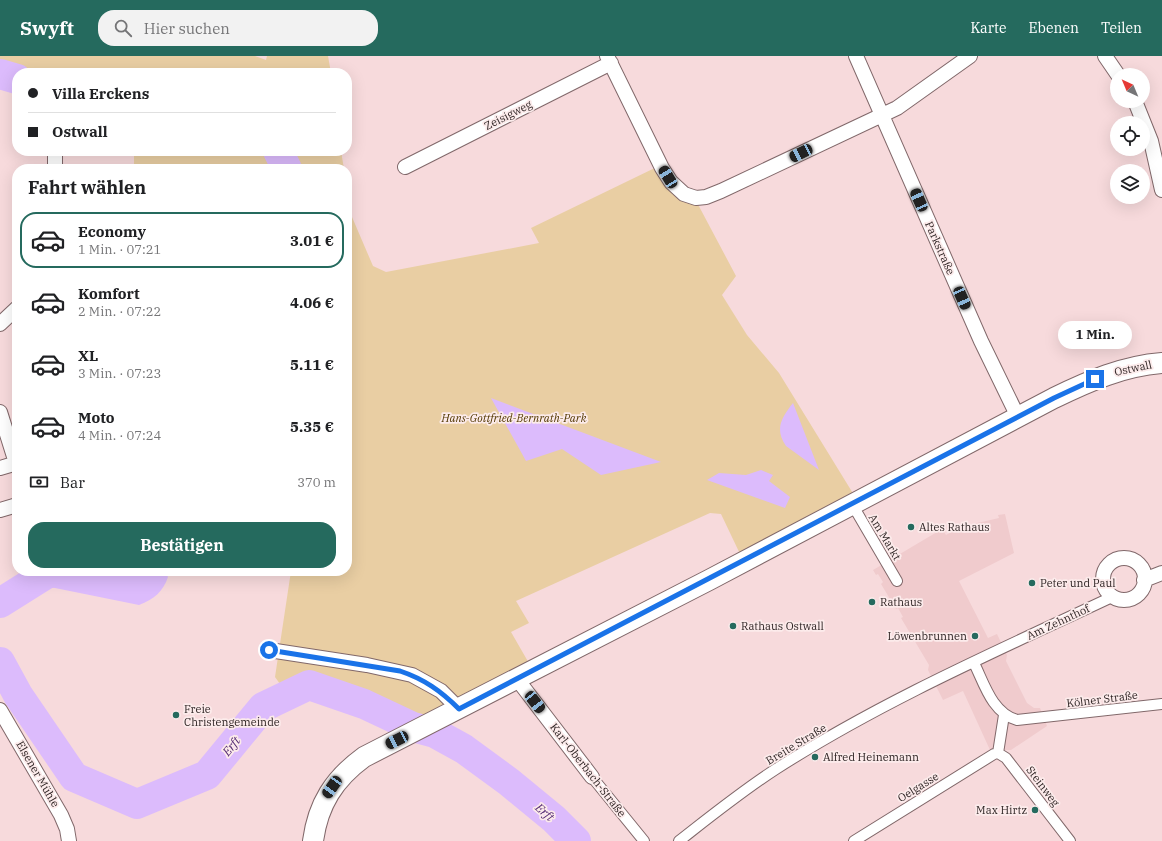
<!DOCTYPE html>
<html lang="de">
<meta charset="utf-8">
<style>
:root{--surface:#fff;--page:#f2f2f2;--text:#202124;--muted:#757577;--line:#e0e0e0;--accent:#256a5e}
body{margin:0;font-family:"IBM Plex Serif",serif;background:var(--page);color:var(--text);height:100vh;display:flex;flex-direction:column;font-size:15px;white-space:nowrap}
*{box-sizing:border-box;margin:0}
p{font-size:13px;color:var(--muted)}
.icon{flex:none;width:22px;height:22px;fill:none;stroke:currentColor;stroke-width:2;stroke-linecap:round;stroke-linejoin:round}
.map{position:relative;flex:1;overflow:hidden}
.details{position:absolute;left:12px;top:108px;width:340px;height:412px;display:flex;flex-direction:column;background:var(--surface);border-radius:16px;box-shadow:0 4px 16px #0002}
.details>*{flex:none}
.banner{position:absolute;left:12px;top:12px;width:340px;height:88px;border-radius:16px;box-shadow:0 4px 16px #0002;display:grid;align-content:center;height:88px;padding:0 16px;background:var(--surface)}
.needle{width:26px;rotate:316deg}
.buttons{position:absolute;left:1110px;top:12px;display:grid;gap:8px}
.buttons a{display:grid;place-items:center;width:40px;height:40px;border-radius:50%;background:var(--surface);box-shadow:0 4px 16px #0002;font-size:20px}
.end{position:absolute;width:18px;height:18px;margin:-9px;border:5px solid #1a73e8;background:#fff;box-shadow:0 0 0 2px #fff}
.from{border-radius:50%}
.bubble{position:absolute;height:28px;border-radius:14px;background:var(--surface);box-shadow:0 4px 16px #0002;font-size:13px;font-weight:800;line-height:28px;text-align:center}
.car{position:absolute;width:12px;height:24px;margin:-12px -6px;border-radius:5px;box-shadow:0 0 3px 1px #0007;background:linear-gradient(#222 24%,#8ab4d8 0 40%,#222 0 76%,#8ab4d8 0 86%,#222 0)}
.banner b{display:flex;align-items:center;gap:14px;height:38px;font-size:15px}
.banner b+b{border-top:1px solid var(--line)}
.banner i{width:10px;height:10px;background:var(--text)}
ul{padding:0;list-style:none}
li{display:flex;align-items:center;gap:12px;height:56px;margin:0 8px 6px;padding:0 8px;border:2px solid transparent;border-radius:16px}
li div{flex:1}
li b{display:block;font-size:15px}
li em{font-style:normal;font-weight:800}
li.selected{border-color:var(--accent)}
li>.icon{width:36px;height:36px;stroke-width:1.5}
h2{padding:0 16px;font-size:18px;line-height:48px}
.pay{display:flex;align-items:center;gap:10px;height:44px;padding:0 16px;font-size:15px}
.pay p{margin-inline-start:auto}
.action{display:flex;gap:8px;margin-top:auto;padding:8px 16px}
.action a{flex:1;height:46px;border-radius:16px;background:var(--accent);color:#fff;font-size:16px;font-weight:800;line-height:46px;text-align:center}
header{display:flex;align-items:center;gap:24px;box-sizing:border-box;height:56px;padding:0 20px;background:var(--accent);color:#fff}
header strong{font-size:19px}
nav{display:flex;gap:22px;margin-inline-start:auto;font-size:14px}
.search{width:280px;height:36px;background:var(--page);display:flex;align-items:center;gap:10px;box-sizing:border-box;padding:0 14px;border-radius:16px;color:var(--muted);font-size:15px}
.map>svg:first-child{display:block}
.built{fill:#f0cbcd}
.green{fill:#e9cea3}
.water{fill:#dcbbfc}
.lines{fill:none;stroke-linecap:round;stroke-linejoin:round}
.river{stroke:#dcbbfc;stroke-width:30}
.pedestrian-casing{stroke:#81686a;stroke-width:12}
.minor-casing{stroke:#81686a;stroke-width:16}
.secondary-casing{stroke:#81686a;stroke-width:22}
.pedestrian{stroke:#fff;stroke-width:10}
.minor{stroke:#fff;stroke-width:14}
.secondary{stroke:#fff;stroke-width:20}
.route{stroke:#1a73e8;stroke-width:5}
.poi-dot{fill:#256a5e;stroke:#fcebeb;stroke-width:1.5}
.labels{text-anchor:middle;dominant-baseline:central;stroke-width:3.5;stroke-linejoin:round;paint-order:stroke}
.street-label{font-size:11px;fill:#2f2525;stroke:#fcebeb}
.park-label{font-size:11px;font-style:italic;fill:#523800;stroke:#fcebeb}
.poi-label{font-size:11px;fill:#2f2525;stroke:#fcebeb;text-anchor:start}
.water-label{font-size:12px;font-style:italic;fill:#542a74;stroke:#fcebeb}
</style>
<header>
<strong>Swyft</strong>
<div class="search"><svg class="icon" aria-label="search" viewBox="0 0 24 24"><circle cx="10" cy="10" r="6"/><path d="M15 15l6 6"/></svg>Hier suchen</div>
<nav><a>Karte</a><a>Ebenen</a><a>Teilen</a></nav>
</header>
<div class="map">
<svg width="1162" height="785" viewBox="0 0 1162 785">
<rect width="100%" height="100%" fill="#f7dadc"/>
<!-- built -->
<path class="built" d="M 1005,458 L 1014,497 L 959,525 L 988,582 L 997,578 L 1007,599 L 1006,605 L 1027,647 L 1034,652 L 1040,652 L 1047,670 L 1011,694 L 990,694 L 963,635 L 943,644 L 928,614 L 929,609 L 901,562 L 903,561 L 898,552 L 896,553 L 881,528 L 883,526 L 878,518 L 876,519 L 873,514 L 942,473 L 946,479 L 960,471 L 999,462 L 998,459 Z"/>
<!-- green -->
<path class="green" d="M 0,0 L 255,0 L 266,4 L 267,0 L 328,0 L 331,17 L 17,17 L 17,36 L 0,32 Z
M 134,95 L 341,95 L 344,113 L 134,113 Z
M 663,108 L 693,139 L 736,220 L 722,239 L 747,279 L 779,317 L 854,439 L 741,500 L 721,458 L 710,457 L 516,545 L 529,567 L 511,576 L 530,609 L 414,670 L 311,628 L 288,639 L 275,621 L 291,515 L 347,515 L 347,138 L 349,154 L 373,210 L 386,216 L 539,187 L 531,172 Z"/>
<!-- water -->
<path class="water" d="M 491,342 L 661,406 L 601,419 L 562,393 L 526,405 Z
M 793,347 L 819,414 L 786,390 C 774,373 782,361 793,347 Z
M 761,414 L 773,419 L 769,425 L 790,441 L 785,452 L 707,424 L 719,417 L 746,419 Z
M 27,515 L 165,515 L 168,521 C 163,536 154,543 139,549 L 55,532 L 42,531 Z"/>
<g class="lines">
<!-- river -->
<path class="river" d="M 0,18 L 17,23
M 278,95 L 287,113
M 0,547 L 51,515
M 0,606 L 18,639 L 74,721 L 137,748 L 207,719 L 263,651 L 309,629 L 364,648 L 413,671 L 435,677 L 464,693 L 509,726 L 554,763 L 576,785"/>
<!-- pedestrian casing -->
<g class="pedestrian-casing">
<path id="pedestrian" d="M 852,448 L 897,525
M 974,607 C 984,627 992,657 1017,664 L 1162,648
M 998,697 L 1004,659
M 592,721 L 644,785
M 679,785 C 711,760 742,735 776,713 C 882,645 999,594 1112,541
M 854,785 L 994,698 L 998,697 L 1006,702 L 1070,785"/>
</g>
<!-- minor casing -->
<g class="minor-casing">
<path id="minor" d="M 607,0 L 662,112 L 671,126 L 684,138 L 696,142 L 706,141 L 721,135 L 897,52 L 970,0
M 856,0 L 981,285 L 1018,361
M 1105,0 L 1118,19
M 1135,45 L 1151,85 L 1162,134
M 55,95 L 55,113
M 405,111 L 611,7
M 0,268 L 17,252
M 0,356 L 16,407
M 0,412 L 17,407
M 0,454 L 17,449
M1103 523a21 21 0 1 1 42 0a21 21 0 1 1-42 0Z
M 1144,524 L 1162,517
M 269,594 L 367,609 L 412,619 L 441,635 L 459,653
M 517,623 L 592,721
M 0,654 L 61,759 L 67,773 L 69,785"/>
</g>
<!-- secondary casing -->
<g class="secondary-casing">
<path id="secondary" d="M 313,785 C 318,748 334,723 364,701 L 709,524 L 1054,342 C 1089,325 1123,310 1162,307"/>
</g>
<!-- pedestrian -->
<use href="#pedestrian" class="pedestrian"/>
<!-- minor -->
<use href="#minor" class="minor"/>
<!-- secondary -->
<use href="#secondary" class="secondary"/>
</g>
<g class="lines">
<!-- route -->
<path class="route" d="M 269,594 L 400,615 C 424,623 441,635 459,653 L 1054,342 L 1095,323"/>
</g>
<!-- markers -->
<g class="poi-dot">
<circle cx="911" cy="471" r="4"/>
<circle cx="1032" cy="527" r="4"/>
<circle cx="872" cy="546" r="4"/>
<circle cx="733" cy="570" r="4"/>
<circle cx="975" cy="580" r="4"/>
<circle cx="176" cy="659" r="4"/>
<circle cx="815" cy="701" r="4"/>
<circle cx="1035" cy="754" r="4"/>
</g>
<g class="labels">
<!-- street labels -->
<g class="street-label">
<text transform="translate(508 59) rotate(-27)">Zeisigweg</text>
<text transform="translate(940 192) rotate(66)">Parkstraße</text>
<text transform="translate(1133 312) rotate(-12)">Ostwall</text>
<text transform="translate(885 481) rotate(59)">Am Markt</text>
<text transform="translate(1058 566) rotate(-25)">Am Zehnthof</text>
<text transform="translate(1102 643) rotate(-7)">Kölner Straße</text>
<text transform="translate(796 688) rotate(-31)">Breite Straße</text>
<text transform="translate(588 714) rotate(52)">Karl-Oberbach-Straße</text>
<text transform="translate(38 718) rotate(60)">Elsener Mühle</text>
<text transform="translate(1043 730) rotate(53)">Steinweg</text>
<text transform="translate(918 731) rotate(-32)">Oelgasse</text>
</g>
<!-- park labels -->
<g class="park-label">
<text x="514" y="362">Hans-Gottfried-Bernrath-Park</text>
</g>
<!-- poi labels -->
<g class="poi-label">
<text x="919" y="471">Altes Rathaus</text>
<text x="1040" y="527">Peter und Paul</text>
<text x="880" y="546">Rathaus</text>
<text x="741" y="570">Rathaus Ostwall</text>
<text x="967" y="580" text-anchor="end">Löwenbrunnen</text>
<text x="184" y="653">Freie<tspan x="184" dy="13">Christengemeinde</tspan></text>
<text x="823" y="701">Alfred Heinemann</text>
<text x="1027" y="754" text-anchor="end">Max Hirtz</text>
</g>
<!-- water labels -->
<g class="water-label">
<text transform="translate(231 690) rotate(-51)">Erft</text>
<text transform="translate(545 756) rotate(40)">Erft</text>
</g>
</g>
</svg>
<div class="buttons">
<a><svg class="needle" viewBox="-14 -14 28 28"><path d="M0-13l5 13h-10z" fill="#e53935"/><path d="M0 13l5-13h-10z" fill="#757577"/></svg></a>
<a><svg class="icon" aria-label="locate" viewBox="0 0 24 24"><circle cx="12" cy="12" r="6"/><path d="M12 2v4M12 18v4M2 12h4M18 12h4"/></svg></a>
<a><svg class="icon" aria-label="layers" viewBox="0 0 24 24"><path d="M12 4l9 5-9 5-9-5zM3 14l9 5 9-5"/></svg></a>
</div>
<i class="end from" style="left:269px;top:594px"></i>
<i class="end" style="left:1095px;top:323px"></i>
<div class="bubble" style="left:1058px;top:265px;width:74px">1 Min.</div>
<i class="car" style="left:801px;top:97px;rotate:244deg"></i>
<i class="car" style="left:668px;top:121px;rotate:329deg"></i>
<i class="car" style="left:919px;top:144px;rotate:336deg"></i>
<i class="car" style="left:962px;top:242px;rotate:156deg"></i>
<i class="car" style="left:535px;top:646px;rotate:142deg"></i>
<i class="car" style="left:397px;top:684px;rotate:243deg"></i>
<i class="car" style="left:332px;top:731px;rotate:215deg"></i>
<div class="banner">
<b><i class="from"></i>Villa Erckens</b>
<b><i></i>Ostwall</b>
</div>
<section class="details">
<h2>Fahrt wählen</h2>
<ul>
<li class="selected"><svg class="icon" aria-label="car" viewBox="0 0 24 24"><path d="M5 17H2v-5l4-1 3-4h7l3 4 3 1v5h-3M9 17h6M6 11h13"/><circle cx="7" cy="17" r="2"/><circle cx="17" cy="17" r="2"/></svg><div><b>Economy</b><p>1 Min. · 07:21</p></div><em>3.01 €</em></li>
<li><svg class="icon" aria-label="car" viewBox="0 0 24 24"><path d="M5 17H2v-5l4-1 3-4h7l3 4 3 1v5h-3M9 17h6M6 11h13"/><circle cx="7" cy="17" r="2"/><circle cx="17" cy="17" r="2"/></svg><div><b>Komfort</b><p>2 Min. · 07:22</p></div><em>4.06 €</em></li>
<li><svg class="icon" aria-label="car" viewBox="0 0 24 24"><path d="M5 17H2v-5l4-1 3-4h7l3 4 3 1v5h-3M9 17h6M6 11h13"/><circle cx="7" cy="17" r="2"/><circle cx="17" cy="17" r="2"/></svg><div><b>XL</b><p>3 Min. · 07:23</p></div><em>5.11 €</em></li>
<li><svg class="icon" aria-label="car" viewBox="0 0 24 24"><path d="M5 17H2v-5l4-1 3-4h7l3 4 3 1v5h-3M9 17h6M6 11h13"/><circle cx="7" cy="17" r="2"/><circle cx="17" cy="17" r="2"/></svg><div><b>Moto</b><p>4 Min. · 07:24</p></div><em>5.35 €</em></li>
</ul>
<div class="pay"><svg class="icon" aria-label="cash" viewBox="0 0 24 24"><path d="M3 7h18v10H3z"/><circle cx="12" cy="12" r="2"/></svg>Bar<p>370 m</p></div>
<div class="action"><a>Bestätigen</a></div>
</section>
</div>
